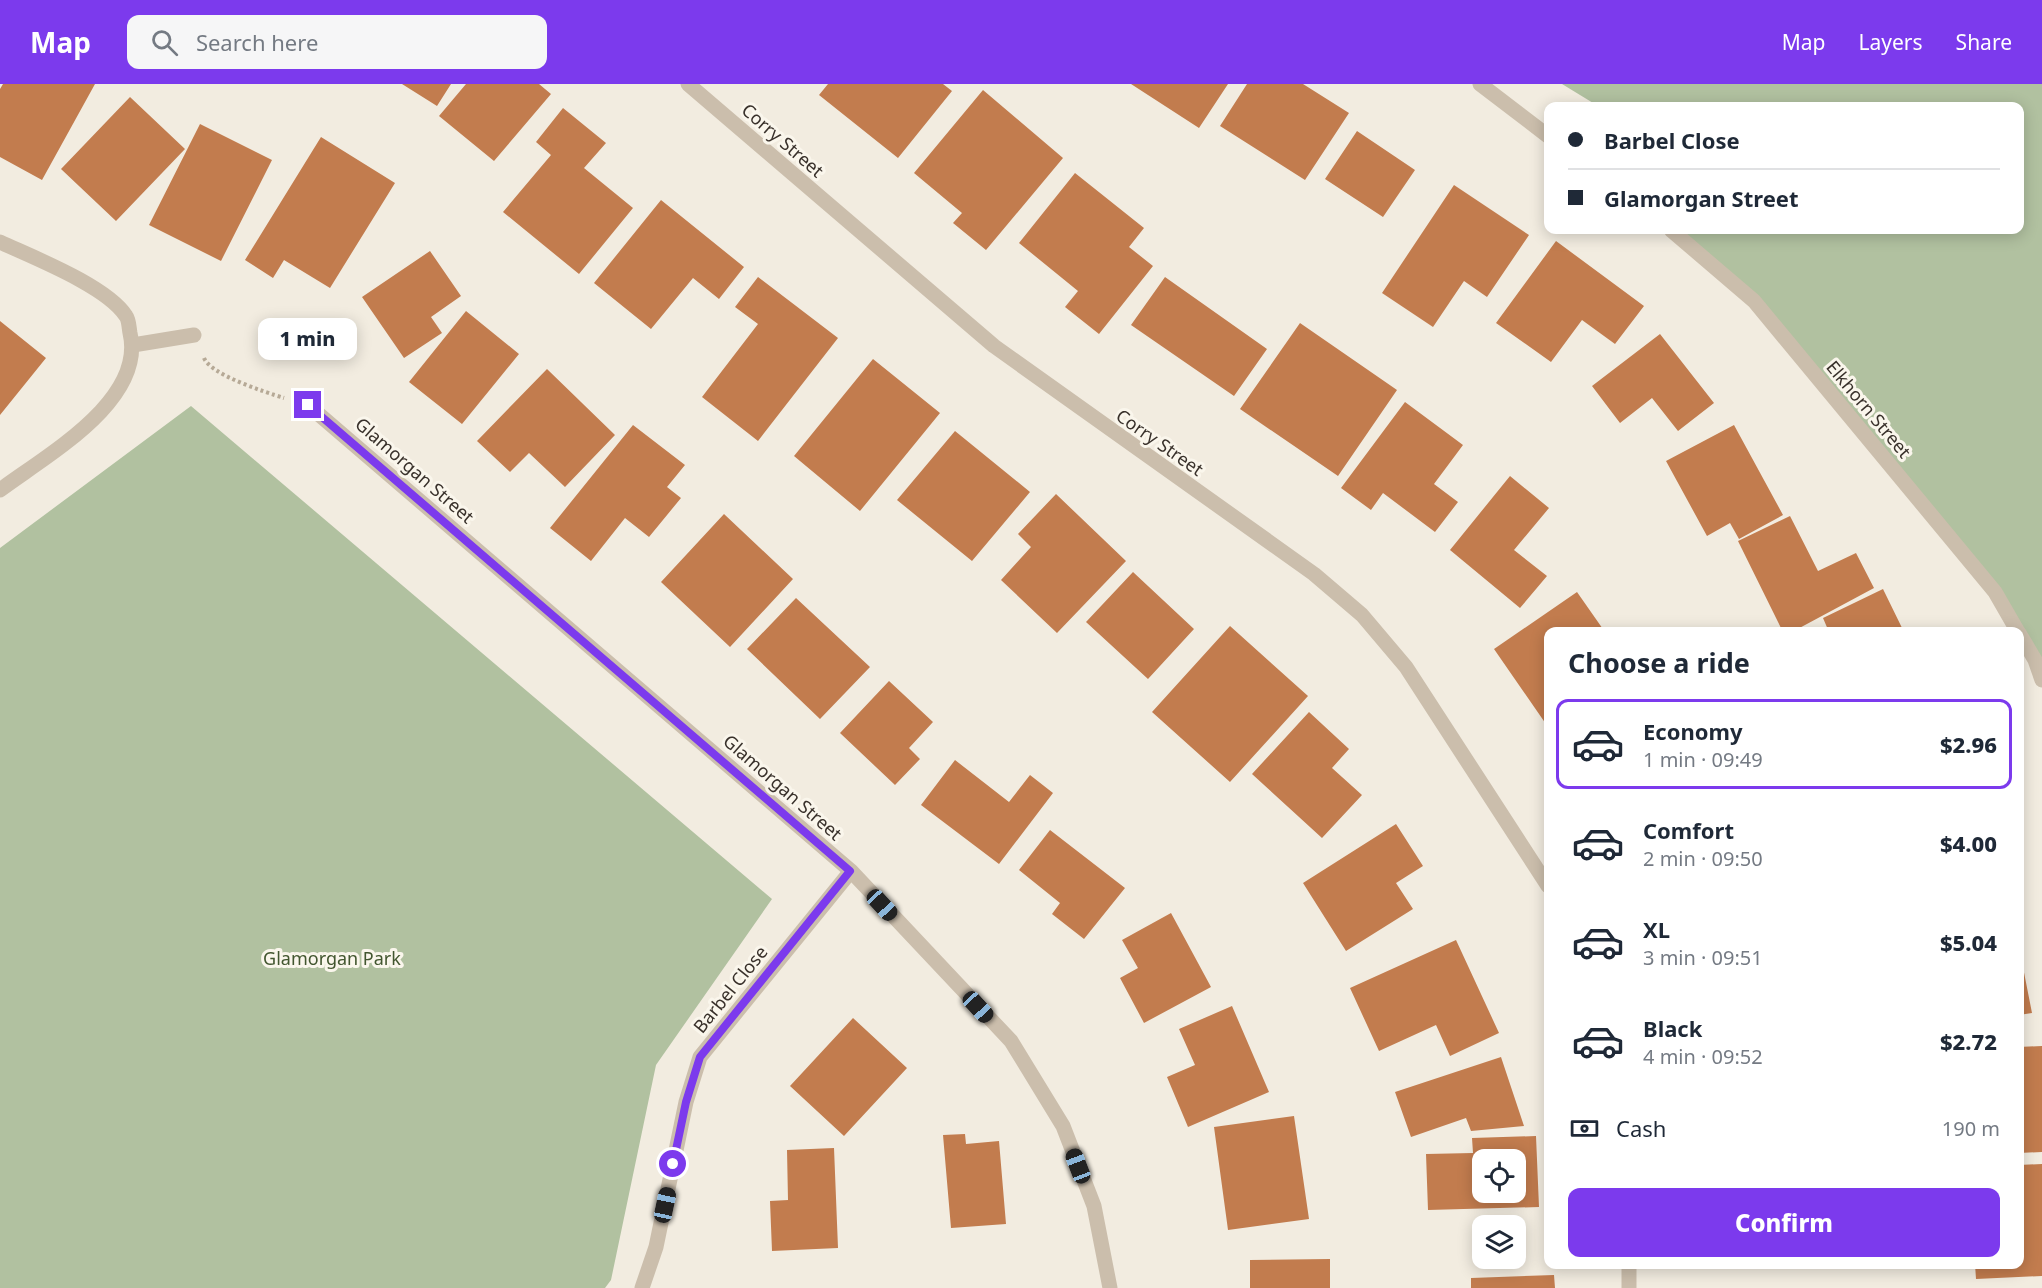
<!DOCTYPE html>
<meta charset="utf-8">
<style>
:root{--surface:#fff;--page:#f6f6f7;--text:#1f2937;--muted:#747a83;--line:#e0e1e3;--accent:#7c3aed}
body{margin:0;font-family:"Noto Sans",sans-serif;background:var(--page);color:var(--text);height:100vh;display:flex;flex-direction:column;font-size:22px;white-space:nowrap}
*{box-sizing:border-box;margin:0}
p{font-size:20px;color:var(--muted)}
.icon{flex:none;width:33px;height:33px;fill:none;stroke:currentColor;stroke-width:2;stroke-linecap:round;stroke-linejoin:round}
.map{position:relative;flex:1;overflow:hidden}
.drawer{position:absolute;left:1544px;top:543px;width:480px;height:642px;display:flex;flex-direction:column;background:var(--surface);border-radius:12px;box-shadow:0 3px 15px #0003}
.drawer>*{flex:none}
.hud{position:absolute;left:1544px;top:18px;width:480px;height:132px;border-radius:12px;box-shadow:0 3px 15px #0003;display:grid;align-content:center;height:132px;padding:0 24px;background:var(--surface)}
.fabs{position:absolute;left:1472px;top:1065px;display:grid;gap:12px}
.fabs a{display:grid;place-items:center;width:54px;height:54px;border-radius:12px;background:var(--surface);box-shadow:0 3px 15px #0003;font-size:30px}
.end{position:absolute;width:27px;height:27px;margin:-14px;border:8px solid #7c3aed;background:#fff;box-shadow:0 0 0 3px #fff}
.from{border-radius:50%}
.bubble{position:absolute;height:42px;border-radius:12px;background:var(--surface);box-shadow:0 3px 15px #0003;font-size:20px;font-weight:800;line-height:42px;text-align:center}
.car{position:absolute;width:18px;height:36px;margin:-18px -9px;border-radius:8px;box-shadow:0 0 4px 2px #0007;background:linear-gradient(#222 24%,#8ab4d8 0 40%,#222 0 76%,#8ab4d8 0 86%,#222 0)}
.hud b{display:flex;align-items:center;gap:21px;height:57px;font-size:22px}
.hud b+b{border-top:2px solid var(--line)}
.hud i{width:15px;height:15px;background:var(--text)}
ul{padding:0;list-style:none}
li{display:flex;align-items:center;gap:18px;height:90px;margin:0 12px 9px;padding:0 12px;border:3px solid transparent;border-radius:12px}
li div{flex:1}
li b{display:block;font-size:22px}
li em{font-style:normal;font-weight:800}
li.selected{border-color:var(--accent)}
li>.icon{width:54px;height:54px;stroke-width:1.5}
h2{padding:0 24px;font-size:27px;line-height:72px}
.pay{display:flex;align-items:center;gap:15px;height:66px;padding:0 24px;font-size:22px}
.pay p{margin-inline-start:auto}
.action{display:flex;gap:12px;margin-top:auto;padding:12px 24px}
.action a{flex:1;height:69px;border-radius:12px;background:var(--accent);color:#fff;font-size:24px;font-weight:800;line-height:69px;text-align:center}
header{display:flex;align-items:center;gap:36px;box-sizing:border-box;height:84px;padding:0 30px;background:var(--accent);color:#fff}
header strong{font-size:28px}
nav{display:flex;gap:33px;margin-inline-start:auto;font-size:21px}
.search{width:420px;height:54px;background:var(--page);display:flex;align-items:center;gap:15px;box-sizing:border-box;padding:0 21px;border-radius:12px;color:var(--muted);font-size:22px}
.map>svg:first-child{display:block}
.green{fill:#b1c1a0}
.building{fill:#c27c4e;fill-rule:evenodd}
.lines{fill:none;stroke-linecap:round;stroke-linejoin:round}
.path{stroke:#b6a996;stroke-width:4;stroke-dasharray:3 3;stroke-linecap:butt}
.minor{stroke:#cbbeac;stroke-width:15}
.route{stroke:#7c3aed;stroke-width:8}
.labels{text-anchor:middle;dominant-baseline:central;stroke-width:6;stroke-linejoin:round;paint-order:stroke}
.street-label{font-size:18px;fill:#39312b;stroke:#faf6ec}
.park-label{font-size:18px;fill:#42562f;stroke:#faf6ec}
</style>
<header>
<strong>Map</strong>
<div class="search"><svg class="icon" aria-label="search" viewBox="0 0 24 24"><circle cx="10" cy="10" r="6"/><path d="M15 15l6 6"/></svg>Search here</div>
<nav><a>Map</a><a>Layers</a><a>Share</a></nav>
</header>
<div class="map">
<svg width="2042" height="1204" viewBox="0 0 2042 1204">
<rect width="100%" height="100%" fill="#f2ece0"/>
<!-- green -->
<path class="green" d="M 1562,0 L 2042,0 L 2042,596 L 2019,549 L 1754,217 L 1671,146 L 2019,146 L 2019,22 L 1598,22 Z
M 191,322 L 772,815 L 656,981 L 611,1196 L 605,1204 L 0,1204 L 0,464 Z"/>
<!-- building -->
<path class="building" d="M 3,0 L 95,0 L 42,96 L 0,73 L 0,5 Z
M 402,0 L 451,0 L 437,22 Z
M 466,0 L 539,0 L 551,10 L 494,77 L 439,32 Z
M 828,0 L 943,0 L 952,7 L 898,74 L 819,11 Z
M 1131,0 L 1228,0 L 1199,44 Z
M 1247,0 L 1303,0 L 1349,29 L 1305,96 L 1220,42 Z
M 983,6 L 1063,74 L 986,166 L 953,139 L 962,129 L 914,89 Z
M 130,13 L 185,65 L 116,137 L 61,85 Z
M 563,24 L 606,59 L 584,84 L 633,124 L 579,190 L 503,128 L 551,71 L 536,58 Z
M 200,40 L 272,76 L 221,177 L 149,141 Z
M 1357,47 L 1415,86 L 1383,133 L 1325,95 Z
M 321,53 L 395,99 L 330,204 L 284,176 L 273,194 L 245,176 Z
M 1075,89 L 1144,144 L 1129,163 L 1153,182 L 1099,250 L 1065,223 L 1078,207 L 1019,159 Z
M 1454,101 L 1529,151 L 1487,213 L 1464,197 L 1433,243 L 1382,209 Z
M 661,116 L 744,183 L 719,215 L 693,194 L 651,245 L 594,199 Z
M 1556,157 L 1644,222 L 1615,260 L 1582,236 L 1551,278 L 1496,239 Z
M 430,167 L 461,212 L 431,233 L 442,249 L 404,274 L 362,213 Z
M 758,193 L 838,254 L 758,357 L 702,313 L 758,240 L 735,223 Z
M 1165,193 L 1267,265 L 1234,312 L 1131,241 Z
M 466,227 L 519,270 L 462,340 L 409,298 Z
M 0,237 L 46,274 L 0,331 Z
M 1300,239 L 1397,306 L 1338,392 L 1240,325 Z
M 1660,250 L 1714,319 L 1678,347 L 1652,314 L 1620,339 L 1592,302 Z
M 873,275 L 940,329 L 860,427 L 794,372 Z
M 547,285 L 615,351 L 565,403 L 529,369 L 510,388 L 477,357 Z
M 1405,318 L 1463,361 L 1434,400 L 1458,418 L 1435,448 L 1383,409 L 1371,426 L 1341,404 Z
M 633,341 L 685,381 L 667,403 L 681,414 L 649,453 L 625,434 L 591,477 L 550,444 Z
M 1734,341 L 1783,431 L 1739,455 L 1730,439 L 1707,452 L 1666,377 Z
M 955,347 L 1030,408 L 972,477 L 897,416 Z
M 1510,392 L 1549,424 L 1514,466 L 1547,492 L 1520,524 L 1450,466 Z
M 1056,410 L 1126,477 L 1057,549 L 1001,496 L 1031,463 L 1018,450 Z
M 724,430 L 793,495 L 730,563 L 661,498 Z
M 1790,432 L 1818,487 L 1856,469 L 1874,504 L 1792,548 L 1783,548 L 1738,457 Z
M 1133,488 L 1194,545 L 1148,595 L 1086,538 Z
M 1883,505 L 1904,548 L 1829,548 L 1823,534 Z
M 1577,508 L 1605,548 L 1548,548 L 1548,643 L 1494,565 Z
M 796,514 L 870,583 L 820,635 L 747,565 Z
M 1230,542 L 1308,612 L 1230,698 L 1152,628 Z
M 889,597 L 933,638 L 909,664 L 920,675 L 895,701 L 840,649 Z
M 1309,628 L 1349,665 L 1332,684 L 1362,711 L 1322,754 L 1252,690 Z
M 955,676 L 1009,718 L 1030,691 L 1053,709 L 999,780 L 921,721 Z
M 1396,740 L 1423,782 L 1396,799 L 1413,825 L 1346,867 L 1303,799 Z
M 1050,746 L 1125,804 L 1084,855 L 1052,830 L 1060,819 L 1019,786 Z
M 1171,829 L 1211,903 L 1144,939 L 1120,894 L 1138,884 L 1122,856 Z
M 1456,856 L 1499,949 L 1450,972 L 1436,941 L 1379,967 L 1350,904 Z
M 2019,863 L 2032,929 L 2019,931 Z
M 1232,922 L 1269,1008 L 1188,1043 L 1167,993 L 1195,981 L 1179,945 Z
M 853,934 L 907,984 L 844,1052 L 790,1002 Z
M 2042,962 L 2042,1068 L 2019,1069 L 2019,963 Z
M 1501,973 L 1524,1042 L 1471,1047 L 1466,1034 L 1411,1053 L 1395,1008 Z
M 1294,1032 L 1309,1135 L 1228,1146 L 1214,1043 Z
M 965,1050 L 966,1060 L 999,1057 L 1006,1140 L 951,1144 L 943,1051 Z
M 1536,1052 L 1539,1123 L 1428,1126 L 1426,1070 L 1473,1069 L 1472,1054 ZM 1482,1076 L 1515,1076 L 1515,1108 L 1482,1108 Z
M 834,1064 L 838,1164 L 772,1167 L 770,1117 L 788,1116 L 787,1066 Z
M 2042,1080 L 2042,1192 L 1976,1195 L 1975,1180 L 2019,1180 L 2019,1081 Z
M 1330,1175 L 1330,1204 L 1250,1204 L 1250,1176 Z
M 1554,1191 L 1555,1204 L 1471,1204 L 1471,1194 Z"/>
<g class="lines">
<!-- path -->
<path class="path" d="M 204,274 C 211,291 265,308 284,314"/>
<!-- minor -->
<path class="minor" d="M 688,0 L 994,262 L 1314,490 L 1362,531 L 1406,583 L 1548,802
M 1480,0 L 1548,52
M 1671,146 L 1754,217 L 1995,508 L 2018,548
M 0,158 C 32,173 107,202 126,232 C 129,236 129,244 130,249 C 146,317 45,372 0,406
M 133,261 L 194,251
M 308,321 L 851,787 L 1011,957 L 1063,1042 L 1094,1122 L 1110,1204
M 2019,549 L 2035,576 L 2042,596
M 1629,1180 L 1629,1204
M 642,1204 L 656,1163 L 686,1018 L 700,973 L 851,787"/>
</g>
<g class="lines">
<!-- route -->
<path class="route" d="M 308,321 L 850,787 L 700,973 L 686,1018 L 673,1080"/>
</g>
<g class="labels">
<!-- street labels -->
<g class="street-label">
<text transform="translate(783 56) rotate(41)">Corry Street</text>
<text transform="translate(1869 325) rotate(50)">Elkhorn Street</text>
<text transform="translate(1160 358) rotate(35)">Corry Street</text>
<text transform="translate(415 386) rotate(41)">Glamorgan Street</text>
<text transform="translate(783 703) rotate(41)">Glamorgan Street</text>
<text transform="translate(730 905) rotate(-51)">Barbel Close</text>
</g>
<!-- park labels -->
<g class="park-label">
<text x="332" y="874">Glamorgan Park</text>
</g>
</g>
</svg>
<div class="fabs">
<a><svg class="icon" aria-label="locate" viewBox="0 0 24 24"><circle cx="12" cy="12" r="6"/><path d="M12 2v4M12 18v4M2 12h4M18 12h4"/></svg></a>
<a><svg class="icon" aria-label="layers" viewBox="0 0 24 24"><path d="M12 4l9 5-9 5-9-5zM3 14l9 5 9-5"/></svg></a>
</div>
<i class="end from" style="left:673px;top:1080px"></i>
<i class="end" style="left:308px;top:321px"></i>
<div class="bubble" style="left:258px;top:234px;width:99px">1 min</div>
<i class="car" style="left:882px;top:821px;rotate:137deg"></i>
<i class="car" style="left:978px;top:923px;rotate:137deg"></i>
<i class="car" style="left:1078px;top:1082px;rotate:339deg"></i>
<i class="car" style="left:665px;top:1121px;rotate:12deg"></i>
<div class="hud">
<b><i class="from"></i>Barbel Close</b>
<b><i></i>Glamorgan Street</b>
</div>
<section class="drawer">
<h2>Choose a ride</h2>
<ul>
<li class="selected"><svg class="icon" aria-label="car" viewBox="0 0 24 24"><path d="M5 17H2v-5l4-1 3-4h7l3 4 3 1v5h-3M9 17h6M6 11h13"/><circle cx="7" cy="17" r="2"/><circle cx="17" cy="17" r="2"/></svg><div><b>Economy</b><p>1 min · 09:49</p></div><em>$2.96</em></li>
<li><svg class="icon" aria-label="car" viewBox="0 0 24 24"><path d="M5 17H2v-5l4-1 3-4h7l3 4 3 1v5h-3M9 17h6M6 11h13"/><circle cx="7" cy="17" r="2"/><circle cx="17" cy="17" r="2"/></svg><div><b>Comfort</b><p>2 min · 09:50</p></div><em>$4.00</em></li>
<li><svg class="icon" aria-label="car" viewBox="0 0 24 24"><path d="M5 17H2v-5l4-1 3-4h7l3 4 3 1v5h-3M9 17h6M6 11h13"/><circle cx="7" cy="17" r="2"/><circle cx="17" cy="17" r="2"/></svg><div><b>XL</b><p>3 min · 09:51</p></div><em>$5.04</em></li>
<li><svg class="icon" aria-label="car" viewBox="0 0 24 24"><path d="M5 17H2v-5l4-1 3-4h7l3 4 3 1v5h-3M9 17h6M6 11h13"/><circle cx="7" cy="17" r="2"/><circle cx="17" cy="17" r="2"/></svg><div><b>Black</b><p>4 min · 09:52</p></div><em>$2.72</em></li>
</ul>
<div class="pay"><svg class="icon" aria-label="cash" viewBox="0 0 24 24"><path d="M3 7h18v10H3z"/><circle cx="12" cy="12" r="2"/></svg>Cash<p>190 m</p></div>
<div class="action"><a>Confirm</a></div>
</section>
</div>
